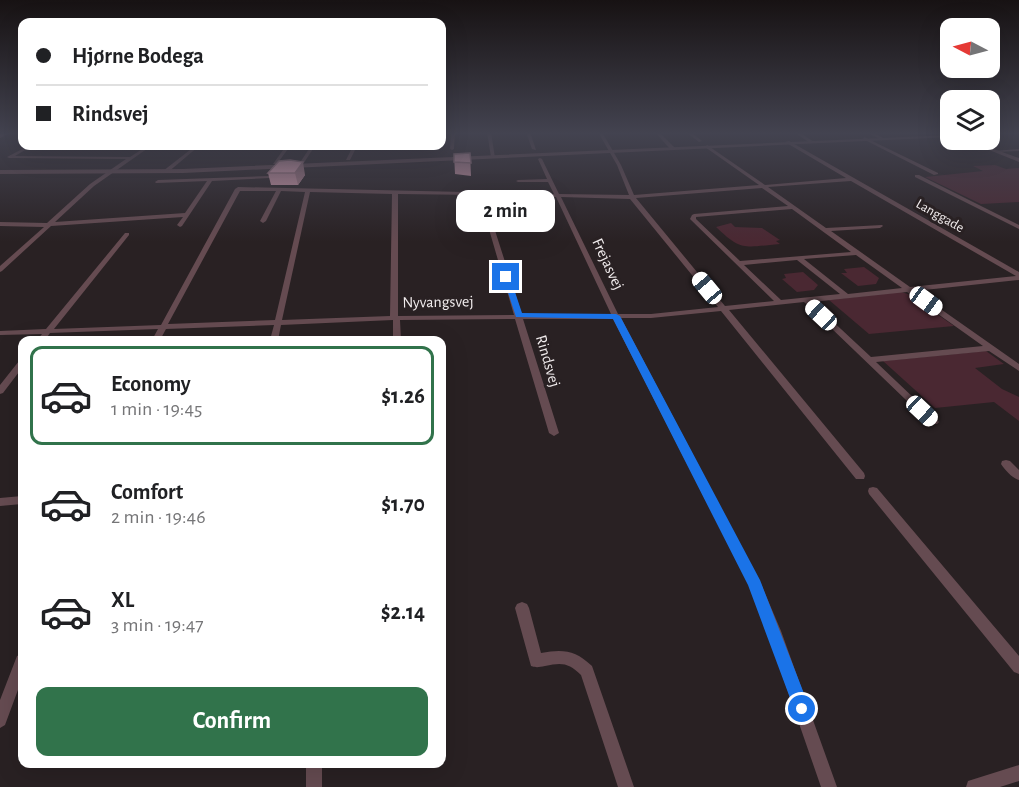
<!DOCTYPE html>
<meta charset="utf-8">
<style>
:root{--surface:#fff;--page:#f2f2f2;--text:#202124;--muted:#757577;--line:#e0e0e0;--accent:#31734b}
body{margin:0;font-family:"Alegreya Sans",sans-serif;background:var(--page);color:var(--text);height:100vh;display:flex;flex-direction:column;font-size:22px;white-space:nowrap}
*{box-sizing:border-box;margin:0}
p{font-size:20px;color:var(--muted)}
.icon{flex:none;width:33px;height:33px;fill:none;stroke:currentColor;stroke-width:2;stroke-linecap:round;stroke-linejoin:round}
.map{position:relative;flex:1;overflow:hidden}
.side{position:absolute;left:18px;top:336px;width:428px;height:432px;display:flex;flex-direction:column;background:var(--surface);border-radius:12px;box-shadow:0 6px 24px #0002}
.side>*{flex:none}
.hud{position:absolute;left:18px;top:18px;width:428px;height:132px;border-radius:12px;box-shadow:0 6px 24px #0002;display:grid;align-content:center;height:132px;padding:0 18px;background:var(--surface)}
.needle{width:39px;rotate:276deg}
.tools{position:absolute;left:940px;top:18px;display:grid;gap:12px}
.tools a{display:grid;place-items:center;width:60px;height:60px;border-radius:12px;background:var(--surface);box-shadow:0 6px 24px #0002;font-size:30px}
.end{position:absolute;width:27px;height:27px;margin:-14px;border:8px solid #1a73e8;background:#fff;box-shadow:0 0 0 3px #fff}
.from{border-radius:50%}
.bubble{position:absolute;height:42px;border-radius:12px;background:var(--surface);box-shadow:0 6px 24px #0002;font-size:20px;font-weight:700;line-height:42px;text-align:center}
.car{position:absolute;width:18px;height:36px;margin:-18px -9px;border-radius:8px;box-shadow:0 0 4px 2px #0007;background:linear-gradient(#fff 24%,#345 0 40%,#fff 0 76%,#345 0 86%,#fff 0)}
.hud b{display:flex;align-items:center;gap:21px;height:57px;font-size:22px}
.hud b+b{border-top:2px solid var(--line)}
.hud i{width:15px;height:15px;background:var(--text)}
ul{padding:10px 0 0;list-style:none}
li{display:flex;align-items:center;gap:18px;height:99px;margin:0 12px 9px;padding:0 6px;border:3px solid transparent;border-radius:12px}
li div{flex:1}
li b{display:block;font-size:22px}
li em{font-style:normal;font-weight:700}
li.active{border-color:var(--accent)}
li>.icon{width:54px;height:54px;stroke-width:1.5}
.cta{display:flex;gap:12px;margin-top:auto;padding:12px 18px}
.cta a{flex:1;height:69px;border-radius:12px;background:var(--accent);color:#fff;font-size:24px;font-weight:700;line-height:69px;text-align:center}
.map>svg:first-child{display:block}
.green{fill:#4a2832}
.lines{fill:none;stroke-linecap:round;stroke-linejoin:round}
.minor{fill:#654b51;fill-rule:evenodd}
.tertiary{fill:#654b51;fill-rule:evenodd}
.secondary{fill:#8a606b;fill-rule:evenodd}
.wall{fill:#d99eae}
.shaded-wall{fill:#b0818d}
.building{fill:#fcb8ca;stroke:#b0818d;stroke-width:1.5}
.route{fill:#1a73e8}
.labels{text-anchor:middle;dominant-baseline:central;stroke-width:6;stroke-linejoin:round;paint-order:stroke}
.far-street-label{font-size:14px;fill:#f1eced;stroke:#292123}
.street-label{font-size:16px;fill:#f1eced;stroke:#292123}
</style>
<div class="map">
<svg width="1019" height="787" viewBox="0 0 1019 787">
<rect width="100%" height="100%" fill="#292123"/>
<!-- green -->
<path class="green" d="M 995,165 L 1006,169 L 1019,168 L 1019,202 L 981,204 L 925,177 L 983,171 L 973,166 Z
M 731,223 L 735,227 L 762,228 L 780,240 L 776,241 L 780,244 C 745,247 742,252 716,227 Z
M 864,267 L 879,278 L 876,284 L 858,286 L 841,273 L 847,273 L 844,269 Z
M 803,272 L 818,285 L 814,290 L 797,292 L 782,279 L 786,278 L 784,274 Z
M 901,292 L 908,294 L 954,326 L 869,334 L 829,300 Z
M 986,351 L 1004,364 L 975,368 L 1002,389 L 1019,397 L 1019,421 L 994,402 L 935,408 L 883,361 Z"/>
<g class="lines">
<!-- minor -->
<path class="minor" d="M 451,132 L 455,132 L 454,149 L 452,150 L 450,149 Z
M 487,132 L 491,132 L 495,158 L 491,157 Z
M 526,132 L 530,132 L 536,150 L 532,149 Z
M 598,132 L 602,132 L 621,165 L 634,195 L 759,185 L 705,147 L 707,145 L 765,185 L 846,178 L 785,142 L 789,141 L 1019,272 L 1019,280 L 915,291 L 1019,364 L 1019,371 L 989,351 L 876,362 L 937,420 L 939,422 L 937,424 L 931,424 L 804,302 L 729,310 L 864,473 L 865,476 L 864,479 L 856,479 L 721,311 L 651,318 L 621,318 L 761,584 L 781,631 L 837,787 L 821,787 L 767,631 L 749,585 L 613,319 L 523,319 L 559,433 L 554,436 L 549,433 L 515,319 L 400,320 L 401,340 L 393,340 L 393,320 L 281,325 L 278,340 L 270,340 L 274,325 L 166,329 L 160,340 L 152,340 L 158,329 L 50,333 L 45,340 L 37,340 L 42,334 L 0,335 L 0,331 L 46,329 L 125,233 L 129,233 L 129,235 L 54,329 L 161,325 L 235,189 L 238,187 L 554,194 L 548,182 L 518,182 L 516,181 L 518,180 L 547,179 L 538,159 L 540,158 L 542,159 L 559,194 L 629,195 L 617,165 ZM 851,181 L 1016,276 L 910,287 L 831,231 L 880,228 L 883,226 L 882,225 L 826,228 L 768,187 ZM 762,188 L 788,206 L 694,214 L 692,215 L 690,219 L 774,301 L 725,306 L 636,198 ZM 240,191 L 276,191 L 260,221 L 263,223 L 266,221 L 281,191 L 305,192 L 275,320 L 168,324 ZM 310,192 L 392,194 L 390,316 L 282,320 ZM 398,194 L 479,195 L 514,315 L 398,316 ZM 484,196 L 556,197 L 611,314 L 522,315 ZM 561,197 L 630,199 L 718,307 L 651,314 L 618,314 ZM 792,209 L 851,252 L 740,261 L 696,219 L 696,217 ZM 856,255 L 902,288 L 848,294 L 804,259 ZM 797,260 L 840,294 L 781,300 L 744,265 ZM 907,292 L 983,346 L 871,357 L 812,302 Z
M 655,132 L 659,132 L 675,148 L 675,150 L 671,150 Z
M 686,132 L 691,132 L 702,141 L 699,142 Z
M 794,132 L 799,132 L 814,142 L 810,143 Z
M 866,132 L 872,132 L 885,139 L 882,140 Z
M 864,137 L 938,173 L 938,174 L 934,175 L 863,139 Z
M 28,146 L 32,146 L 15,156 L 130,157 L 147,146 L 151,146 L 94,186 L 55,222 L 185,213 L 207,181 L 156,183 L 155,182 L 158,180 L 269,176 L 271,177 L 269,178 L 212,181 L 182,226 L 180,227 L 177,225 L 183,217 L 51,226 L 2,271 L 0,272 L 0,266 L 44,227 L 0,226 L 0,222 L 47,223 L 90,184 L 126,159 L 9,158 L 7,157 Z
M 195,146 L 199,146 L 167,173 L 163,173 L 163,171 Z
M 286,146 L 290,146 L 277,164 L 273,164 Z
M 311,146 L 315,146 L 301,167 L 297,167 Z
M 353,146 L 357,146 L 350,160 L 346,160 Z
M 1019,149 L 1019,151 L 996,152 L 994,151 Z
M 915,175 L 919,175 L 1019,225 L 1019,229 L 915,177 Z
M 19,361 L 22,361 L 22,368 L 3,393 L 0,394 L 0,385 Z
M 1006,460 L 1010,461 L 1019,470 L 1019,480 C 1012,478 1005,470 1001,464 L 1002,461 Z
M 873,487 L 877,488 L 1019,656 L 1019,674 L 1014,672 L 869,494 L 868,491 L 869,488 Z
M 22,496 L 22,504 L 0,506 L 0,498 Z
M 522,602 L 527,604 L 529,608 L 541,653 C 563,649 575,650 592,666 L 634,787 L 618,787 L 581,675 C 569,663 562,662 545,666 C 539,667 537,668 531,666 L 515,608 L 517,604 Z
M 22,654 L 22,679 L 5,725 L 0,728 L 0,700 L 17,656 Z
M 306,764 L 322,764 L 322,787 L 306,787 Z
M 1019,765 L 1019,781 L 1000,787 L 966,787 L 968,781 Z"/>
<!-- tertiary -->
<path class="tertiary" d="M 990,132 L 1000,132 L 990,134 Z
M 951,135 L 951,137 L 183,173 L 0,174 L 0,170 L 183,169 Z
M 964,140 L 969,140 L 1019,158 L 1019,162 Z"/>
<!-- secondary -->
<path class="secondary" d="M 4,132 L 12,132 L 0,138 L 0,134 Z"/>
</g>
<!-- wall -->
<path class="wall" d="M 470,153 L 471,176 L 455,174 L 454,154 Z
M 279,161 L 305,175 L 298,185 L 271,185 L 268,173 Z"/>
<!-- shaded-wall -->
<path class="shaded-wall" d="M 303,162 L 305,175 L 298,185 L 295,173 Z"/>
<!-- building -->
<path class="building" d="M 470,153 L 471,163 L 454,162 L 454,154 Z
M 290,160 L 303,162 L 295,173 L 268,173 L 279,161 Z"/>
<!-- sky -->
<linearGradient id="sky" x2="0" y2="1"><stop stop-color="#171213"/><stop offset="0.55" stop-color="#434350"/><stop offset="1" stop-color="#434350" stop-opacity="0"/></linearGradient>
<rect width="1019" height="242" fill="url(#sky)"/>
<!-- route -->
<path class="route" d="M 506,275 L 510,277 L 522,313 L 616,314 L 620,316 L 760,580 L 810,709 L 807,714 L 802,717 L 796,714 L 748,585 L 613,319 L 516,317 L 503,277 Z"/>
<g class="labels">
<!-- far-street labels -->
<g class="far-street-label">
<text transform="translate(940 216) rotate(30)">Langgade</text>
</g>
<!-- street labels -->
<g class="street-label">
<text transform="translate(608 264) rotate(65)">Frejasvej</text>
<text transform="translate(438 302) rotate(-1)">Nyvangsvej</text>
<text transform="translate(548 361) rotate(74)">Rindsvej</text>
</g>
</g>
</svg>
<div class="tools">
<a><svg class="needle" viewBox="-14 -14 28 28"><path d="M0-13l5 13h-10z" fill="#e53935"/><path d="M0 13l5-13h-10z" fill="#757577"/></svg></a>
<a><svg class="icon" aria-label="layers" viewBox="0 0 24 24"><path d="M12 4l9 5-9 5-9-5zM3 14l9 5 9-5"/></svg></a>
</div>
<i class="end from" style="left:802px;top:709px"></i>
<i class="end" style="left:506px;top:277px"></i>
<div class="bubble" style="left:456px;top:190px;width:99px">2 min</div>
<i class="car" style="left:707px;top:288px;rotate:320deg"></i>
<i class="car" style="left:926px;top:301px;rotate:126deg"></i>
<i class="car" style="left:821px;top:315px;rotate:313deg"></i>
<i class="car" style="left:922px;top:411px;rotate:133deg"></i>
<div class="hud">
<b><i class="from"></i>Hjørne Bodega</b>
<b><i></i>Rindsvej</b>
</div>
<section class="side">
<ul>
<li class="active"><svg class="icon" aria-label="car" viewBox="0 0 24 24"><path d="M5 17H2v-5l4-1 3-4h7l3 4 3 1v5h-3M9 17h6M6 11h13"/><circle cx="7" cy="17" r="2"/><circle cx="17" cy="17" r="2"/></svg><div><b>Economy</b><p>1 min · 19:45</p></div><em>$1.26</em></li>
<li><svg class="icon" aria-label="car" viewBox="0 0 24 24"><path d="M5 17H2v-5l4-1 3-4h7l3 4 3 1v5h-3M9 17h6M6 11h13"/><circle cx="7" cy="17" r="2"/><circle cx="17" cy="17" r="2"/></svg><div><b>Comfort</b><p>2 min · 19:46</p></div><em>$1.70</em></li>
<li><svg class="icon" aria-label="car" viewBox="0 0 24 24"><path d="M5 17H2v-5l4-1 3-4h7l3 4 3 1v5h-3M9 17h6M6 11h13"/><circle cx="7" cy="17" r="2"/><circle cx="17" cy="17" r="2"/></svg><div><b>XL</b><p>3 min · 19:47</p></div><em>$2.14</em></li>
</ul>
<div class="cta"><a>Confirm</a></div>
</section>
</div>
